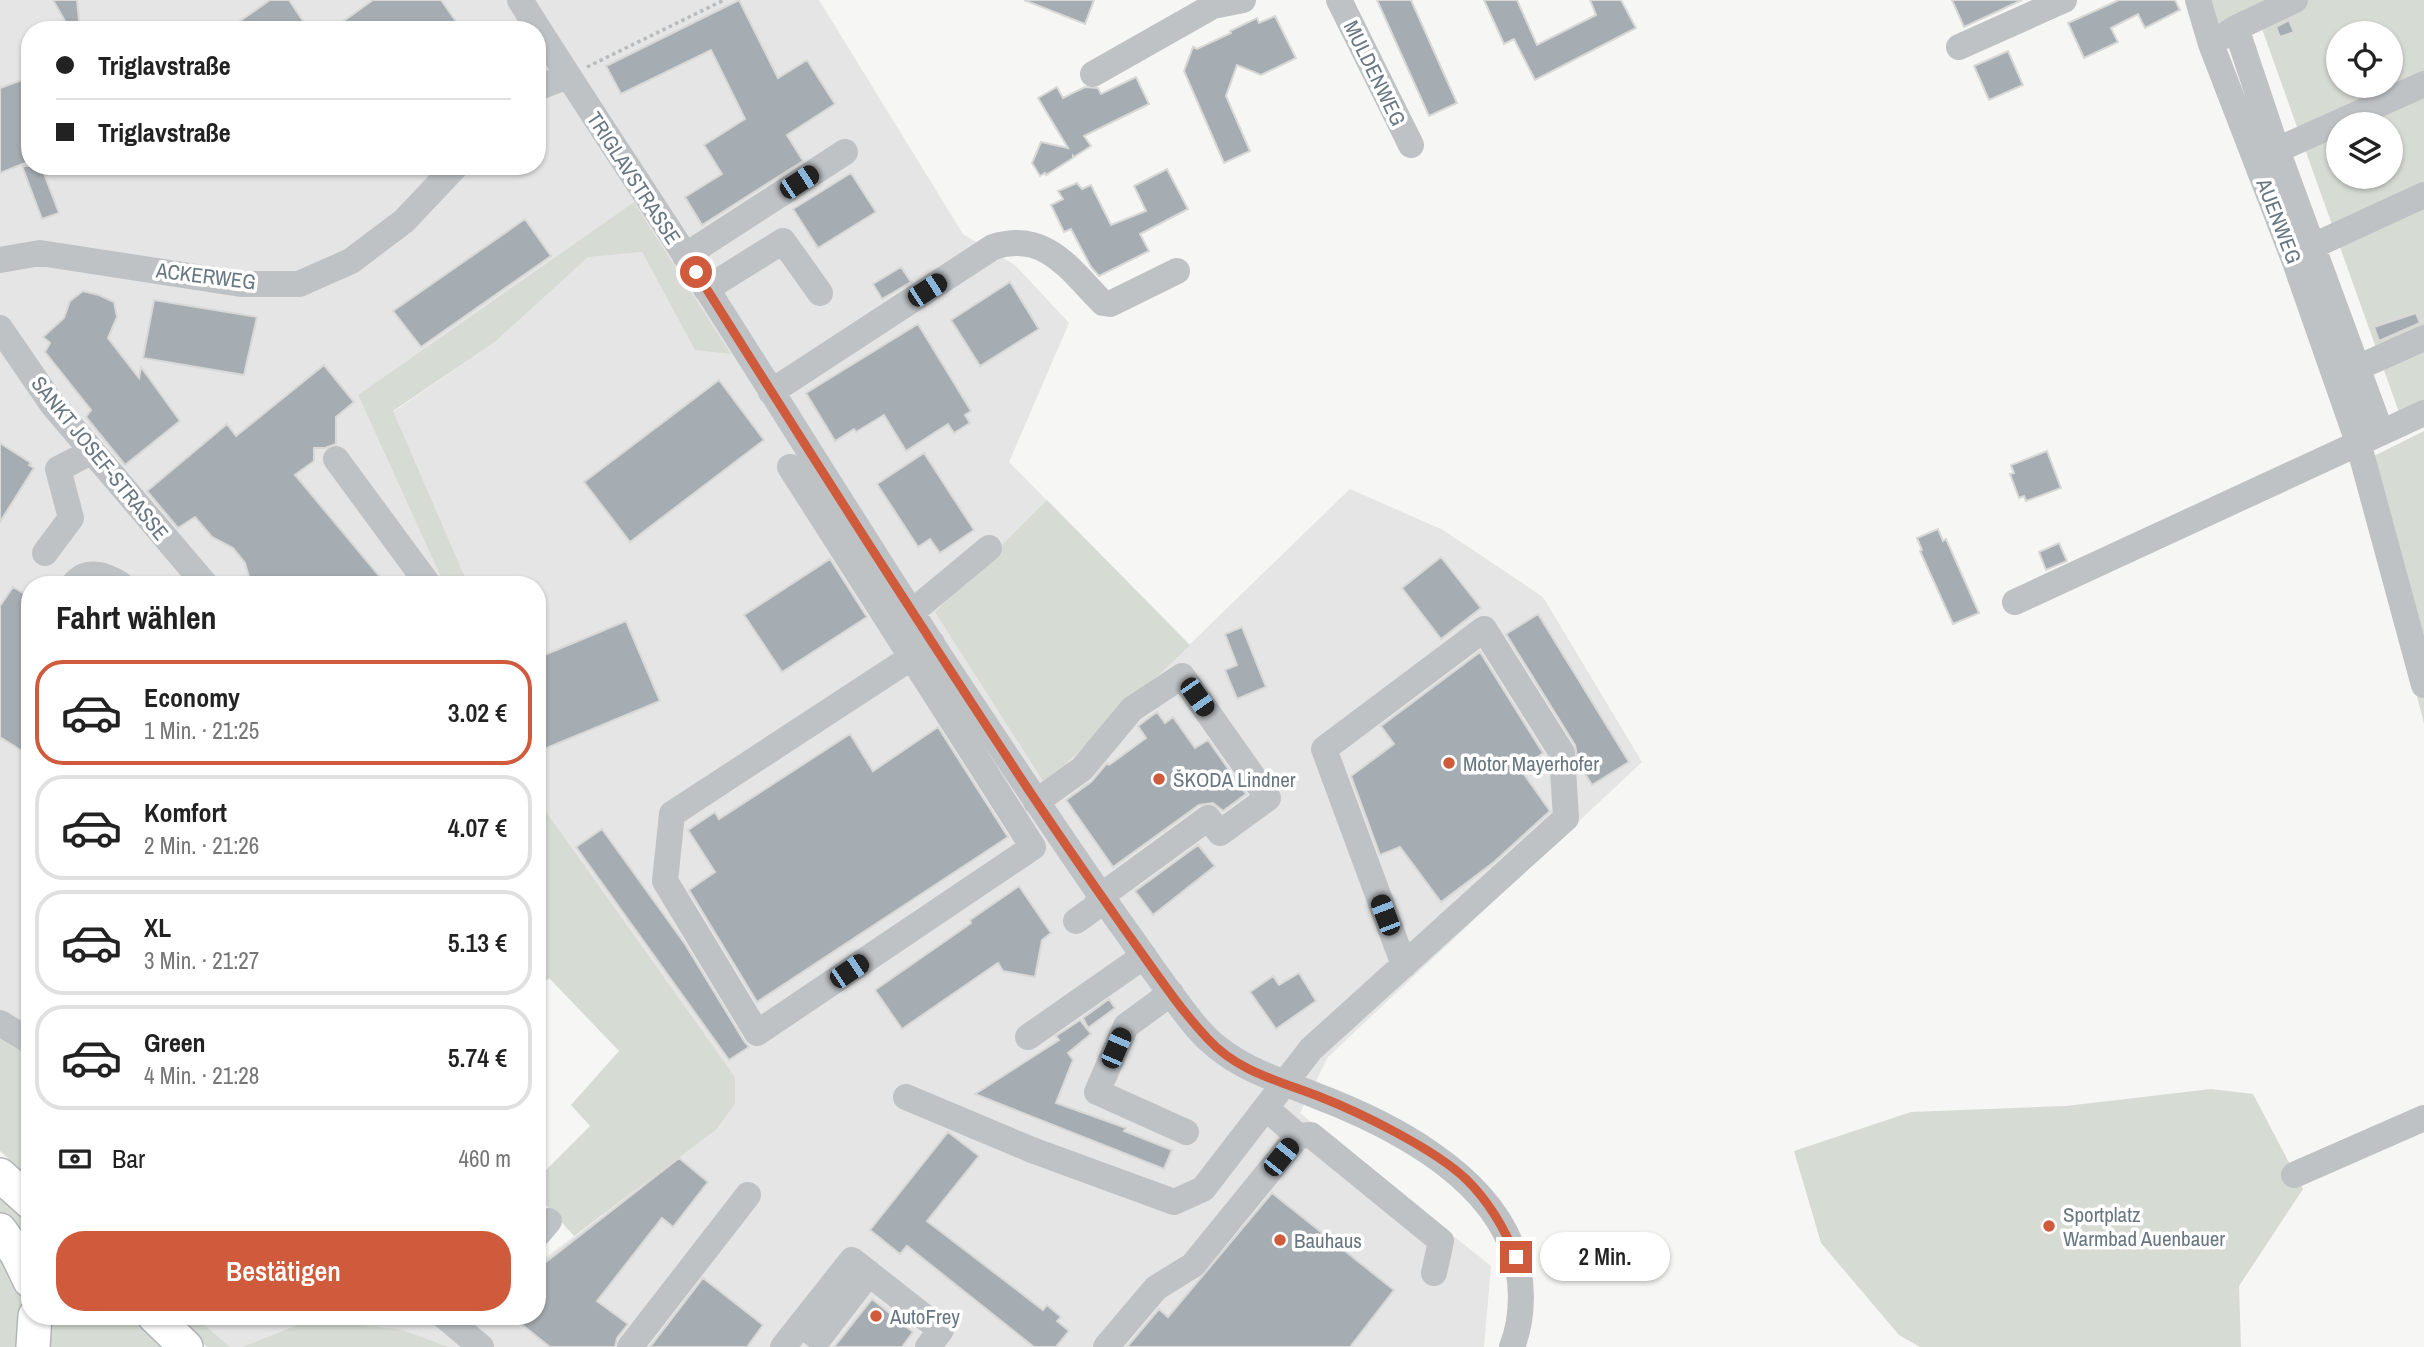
<!DOCTYPE html>
<html lang="de">
<meta charset="utf-8">
<style>
:root{--surface:#fff;--page:#f2f2f2;--text:#222;--muted:#767676;--line:#e0e0e0;--accent:#cf5b3c}
body{margin:0;font-family:"Archivo Narrow",sans-serif;background:var(--page);color:var(--text);height:100vh;display:flex;flex-direction:column;font-size:26px;white-space:nowrap}
*{box-sizing:border-box;margin:0}
p{font-size:23px;color:var(--muted)}
.icon{flex:none;width:38px;height:38px;fill:none;stroke:currentColor;stroke-width:2;stroke-linecap:round;stroke-linejoin:round}
.map{position:relative;flex:1;overflow:hidden}
.side{position:absolute;left:21px;top:576px;width:525px;height:749px;display:flex;flex-direction:column;background:var(--surface);border-radius:28px;box-shadow:0 2px 5px #0004}
.side>*{flex:none}
.hud{position:absolute;left:21px;top:21px;width:525px;height:154px;border-radius:28px;box-shadow:0 2px 5px #0004;display:grid;align-content:center;height:154px;padding:0 35px;background:var(--surface)}
.buttons{position:absolute;left:2326px;top:21px;display:grid;gap:14px}
.buttons a{display:grid;place-items:center;width:77px;height:77px;border-radius:50%;background:var(--surface);box-shadow:0 2px 5px #0004;font-size:35px}
.end{position:absolute;width:32px;height:32px;margin:-16px;border:9px solid #cf5b3c;background:#fff;box-shadow:0 0 0 4px #fff}
.from{border-radius:50%}
.bubble{position:absolute;height:49px;border-radius:24px;background:var(--surface);box-shadow:0 2px 5px #0004;font-size:23px;font-weight:600;line-height:49px;text-align:center}
.car{position:absolute;width:21px;height:42px;margin:-21px -10px;border-radius:9px;box-shadow:0 0 5px 2px #0007;background:linear-gradient(#222 24%,#8ab4d8 0 40%,#222 0 76%,#8ab4d8 0 86%,#222 0)}
.hud b{display:flex;align-items:center;gap:24px;height:66px;font-size:26px}
.hud b+b{border-top:2px solid var(--line)}
.hud i{width:18px;height:18px;background:var(--text)}
ul{padding:0;list-style:none}
li{display:flex;align-items:center;gap:21px;height:105px;margin:0 14px 10px;padding:0 21px;border:4px solid var(--line);border-radius:28px}
li div{flex:1}
li b{display:block;font-size:26px}
li em{font-style:normal;font-weight:600}
li.active{border-color:var(--accent)}
li>.icon{width:63px;height:63px;stroke-width:1.5}
h2{padding:0 35px;font-size:32px;line-height:84px}
.pay{display:flex;align-items:center;gap:18px;height:77px;padding:0 35px;font-size:26px}
.pay p{margin-inline-start:auto}
.button{display:flex;gap:14px;margin-top:auto;padding:14px 35px}
.button a{flex:1;height:80px;border-radius:28px;background:var(--accent);color:#fff;font-size:28px;font-weight:600;line-height:80px;text-align:center}
.map>svg:first-child{display:block}
.built{fill:#e4e5e4;fill-rule:evenodd}
.green{fill:#d6dbd3;fill-rule:evenodd}
.building{fill:#a6adb2;stroke:#d8d8d6;stroke-width:2}
.lines{fill:none;stroke-linecap:round;stroke-linejoin:round}
.major-casing{stroke:#b2b6b9;stroke-width:36}
.path{stroke:#b8bbbd;stroke-width:3.5;stroke-dasharray:3.5 3.5;stroke-linecap:butt}
.minor{stroke:#bec2c5;stroke-width:26}
.major{stroke:#fff;stroke-width:33}
.route{stroke:#cf5b3c;stroke-width:9}
.poi-dot{fill:#cf5b3c;stroke:#fff;stroke-width:2.5}
.labels{text-anchor:middle;dominant-baseline:central;stroke-width:7;stroke-linejoin:round;paint-order:stroke}
.street-label{font-size:21px;fill:#697781;stroke:#fff}
.poi-label{font-size:21px;fill:#697781;stroke:#fff;text-anchor:start}
</style>
<div class="map">
<svg width="2424" height="1347" viewBox="0 0 2424 1347">
<rect width="100%" height="100%" fill="#f6f6f4"/>
<!-- built -->
<path class="built" d="M 0,0 L 819,0 L 963,234 L 1015,265 L 1069,323 L 1009,462 L 1189,645 L 1350,489 L 1443,530 L 1543,597 L 1642,762 L 1328,1057 L 1300,1113 L 1491,1266 L 1484,1347 L 449,1347 L 400,1329 L 297,1325 L 242,1347 L 230,1347 L 194,1316 L 537,1316 L 537,1264 L 716,1130 L 735,1104 L 549,816 L 537,791 L 537,584 L 468,584 L 393,412 L 495,342 L 588,256 L 642,252 L 695,349 L 730,353 L 634,202 L 358,395 L 444,584 L 30,584 L 30,1052 L 0,1036 ZM 30,30 L 537,30 L 537,166 L 30,166 Z"/>
<!-- green -->
<path class="green" d="M 2207,0 L 2424,0 L 2424,404 L 2400,415 L 2256,12 L 2216,29 ZM 2338,33 L 2390,33 L 2390,86 L 2338,86 ZM 2338,124 L 2390,124 L 2390,177 L 2338,177 Z
M 634,202 L 731,354 L 695,350 L 642,252 L 588,257 L 495,342 L 393,411 L 468,584 L 444,584 L 358,395 Z
M 2424,431 L 2424,723 L 2356,465 Z
M 1047,500 L 1190,645 L 1045,784 L 935,612 Z
M 537,791 L 549,816 L 735,1077 L 735,1104 L 716,1130 L 574,1236 L 537,1195 L 537,1179 L 590,1126 L 571,1105 L 619,1051 L 549,978 L 537,990 Z
M 0,1036 L 30,1052 L 30,1178 L 0,1151 Z
M 2211,1089 L 2253,1094 L 2303,1189 L 2239,1286 L 2241,1347 L 1920,1347 L 1899,1335 L 1821,1243 L 1794,1151 L 1911,1112 L 2066,1106 Z
M 0,1189 L 30,1215 L 30,1262 L 0,1215 Z
M 0,1244 C 21,1290 26,1296 20,1347 L 0,1347 Z
M 42,1316 L 135,1316 L 167,1347 L 39,1347 Z
M 175,1316 L 194,1316 L 230,1347 L 207,1347 Z
M 333,1323 L 400,1329 L 449,1347 L 242,1347 L 297,1325 Z"/>
<!-- building -->
<path class="building" d="M 53,0 L 77,0 L 80,30 L 70,30 Z
M 270,0 L 289,0 L 309,30 L 227,30 Z
M 373,0 L 441,0 L 462,30 L 331,30 Z
M 739,0 L 778,78 L 807,60 L 835,104 L 787,135 L 803,161 L 702,225 L 685,197 L 722,174 L 704,145 L 745,119 L 711,50 L 621,94 L 606,66 Z
M 1024,0 L 1094,0 L 1085,24 Z
M 1377,0 L 1411,0 L 1457,103 L 1429,116 Z
M 1484,0 L 1517,0 L 1537,45 L 1596,15 L 1590,0 L 1621,0 L 1636,28 L 1535,80 L 1514,39 L 1504,44 Z
M 1952,0 L 2022,0 L 1964,27 Z
M 2119,0 L 2175,0 L 2180,10 L 2145,28 L 2138,14 L 2111,28 L 2118,42 L 2084,58 L 2068,23 Z
M 1275,16 L 1296,58 L 1261,75 L 1237,65 L 1226,96 L 1250,151 L 1224,163 L 1184,71 L 1193,47 L 1197,49 L 1231,33 L 1230,31 L 1257,18 L 1259,23 Z
M 2289,20 L 2294,32 L 2280,37 L 2276,27 Z
M 2008,51 L 2023,85 L 1989,100 L 1974,66 Z
M 30,77 L 30,161 L 0,173 L 0,88 Z
M 1136,77 L 1149,104 L 1084,136 L 1091,146 L 1074,157 L 1073,156 L 1073,158 L 1046,175 L 1045,173 L 1040,176 L 1032,163 L 1041,142 L 1068,148 L 1038,98 L 1057,87 L 1063,98 L 1085,87 L 1098,88 L 1101,94 Z
M 22,166 L 41,166 L 59,213 L 42,219 Z
M 1167,169 L 1188,209 L 1140,234 L 1149,251 L 1099,276 L 1091,267 L 1071,229 L 1064,232 L 1051,205 L 1063,199 L 1058,191 L 1077,183 L 1082,189 L 1091,185 L 1111,225 L 1146,211 L 1134,186 Z
M 851,173 L 876,212 L 818,248 L 793,209 Z
M 525,219 L 551,256 L 421,347 L 393,311 Z
M 901,267 L 911,282 L 882,299 L 873,284 Z
M 1010,282 L 1039,329 L 980,366 L 951,320 Z
M 83,291 L 99,295 L 114,302 L 117,317 L 108,338 L 139,378 L 141,367 L 180,421 L 125,465 L 86,417 L 91,410 L 45,352 L 50,343 L 43,337 L 64,318 L 70,301 Z
M 154,300 L 257,317 L 244,375 L 143,358 Z
M 2416,313 L 2420,323 L 2379,341 L 2374,327 Z
M 918,324 L 971,411 L 965,415 L 970,423 L 954,433 L 948,424 L 906,451 L 884,415 L 856,432 L 854,429 L 835,441 L 806,393 Z
M 324,365 L 354,402 L 336,417 L 336,444 L 325,448 L 314,448 L 314,461 L 295,475 L 386,584 L 251,584 L 245,563 L 233,548 L 212,537 L 195,517 L 178,528 L 147,491 L 227,424 L 236,436 Z
M 719,380 L 764,440 L 630,542 L 584,482 Z
M 0,443 L 31,463 L 29,465 L 34,468 L 0,522 Z
M 2047,451 L 2061,488 L 2026,501 L 2024,496 L 2019,498 L 2010,474 L 2014,473 L 2011,465 Z
M 924,453 L 974,530 L 940,553 L 930,539 L 918,547 L 877,484 Z
M 1938,529 L 1943,541 L 1946,539 L 1979,613 L 1953,624 L 1920,551 L 1922,550 L 1917,538 Z
M 2059,543 L 2067,561 L 2046,570 L 2039,552 Z
M 1441,557 L 1481,608 L 1441,639 L 1402,588 Z
M 830,559 L 867,617 L 782,672 L 744,615 Z
M 13,587 L 30,597 L 30,756 L 0,737 L 0,606 Z
M 1538,614 L 1629,762 L 1592,785 L 1578,762 L 1575,745 L 1506,634 Z
M 626,621 L 660,701 L 537,752 L 537,658 Z
M 1242,627 L 1266,687 L 1237,699 L 1225,670 L 1237,665 L 1225,634 Z
M 1480,652 L 1543,753 L 1521,770 L 1550,811 L 1494,862 L 1441,902 L 1400,847 L 1380,855 L 1351,776 L 1394,744 L 1381,726 Z
M 1157,712 L 1165,723 L 1173,717 L 1195,748 L 1208,740 L 1246,794 L 1223,811 L 1213,803 L 1199,805 L 1113,867 L 1066,800 L 1091,782 L 1107,763 L 1109,765 L 1146,738 L 1138,726 Z
M 938,727 L 1008,837 L 757,1002 L 689,890 L 715,872 L 688,830 L 715,812 L 719,819 L 850,734 L 873,771 Z
M 602,829 L 685,944 L 744,1041 L 749,1047 L 729,1060 L 576,847 Z
M 1198,845 L 1215,866 L 1153,915 L 1135,891 Z
M 1019,886 L 1051,933 L 1042,940 L 1035,977 L 1003,971 L 998,963 L 902,1029 L 875,990 L 971,923 L 970,920 Z
M 1299,973 L 1316,1001 L 1276,1029 L 1250,992 L 1273,976 L 1279,985 Z
M 1109,999 L 1115,1008 L 1088,1028 L 1083,1018 Z
M 1080,1020 L 1091,1034 L 1068,1053 L 1073,1060 L 1056,1103 L 1126,1128 L 1124,1131 L 1172,1150 L 1164,1169 L 975,1094 L 1059,1040 L 1056,1036 Z
M 948,1132 L 979,1156 L 927,1221 L 1043,1310 L 1047,1305 L 1061,1317 L 1057,1321 L 1069,1331 L 1056,1347 L 1034,1347 L 907,1246 L 900,1254 L 870,1230 Z
M 679,1158 L 708,1182 L 673,1227 L 662,1218 L 597,1301 L 628,1324 L 617,1338 L 615,1347 L 550,1347 L 511,1316 L 537,1316 L 537,1269 Z
M 1272,1193 L 1394,1290 L 1350,1347 L 1127,1347 L 1159,1309 L 1168,1317 Z
M 703,1278 L 763,1325 L 747,1347 L 650,1347 Z
M 872,1299 L 913,1332 L 902,1347 L 834,1347 Z"/>
<g class="lines">
<!-- major casing -->
<g class="major-casing">
<path id="major" d="M 0,1175 L 30,1202
M 0,1230 L 17,1254 L 30,1281
M 154,1316 L 186,1347
M 33,1347 L 35,1316"/>
</g>
<!-- path -->
<path class="path" d="M 587,67 L 724,0"/>
<!-- minor -->
<path class="minor" d="M 520,0 C 574,86 630,170 685,255 C 771,389 854,524 941,658 C 999,745 1056,832 1116,917 C 1143,954 1168,993 1198,1029 C 1230,1066 1273,1078 1317,1096 C 1388,1123 1482,1171 1511,1245 C 1524,1276 1524,1316 1512,1347
M 1339,0 L 1411,145
M 2198,0 L 2211,44 L 2295,262 L 2358,442 L 2424,685
M 2236,28 L 2295,0
M 2211,44 L 2236,28 L 2277,150 L 2381,432
M 1959,47 L 2064,0
M 1093,74 L 1213,6 L 1243,0
M 537,88 L 568,76
M 2277,150 L 2424,84
M 2313,246 L 2424,195
M 685,256 L 845,152
M 0,260 L 40,253 L 241,284 L 299,284 L 351,261 L 404,221 L 456,166
M 706,289 L 783,241 L 820,293
M 0,328 L 52,404 L 205,584
M 2357,368 L 2424,338
M 771,392 L 993,247 C 1046,230 1070,270 1103,303 L 1110,304 L 1177,271
M 336,459 L 428,584
M 790,467 L 1033,847 L 757,1033 L 665,881 L 672,814 L 912,657 L 932,643
M 45,553 L 71,518 L 58,469 L 91,452
M 74,584 C 87,568 106,575 120,584
M 2015,602 L 2424,413
M 912,612 L 989,548
M 1036,802 L 1082,769 L 1132,709 L 1182,676 L 1268,798 L 1220,833 L 1208,818 L 1101,896 L 1094,908 L 1076,921
M 1171,993 L 1126,1026 L 1097,1092 L 1186,1132
M 0,1023 L 30,1041
M 1028,1037 L 1144,956
M 906,1097 L 1032,1150 L 1174,1202 L 1203,1189 L 1311,1049 L 1566,818 L 1562,753 L 1484,629 L 1324,749 L 1404,965
M 1298,1136 L 1311,1135 L 1441,1241 L 1434,1273
M 2294,1175 L 2424,1118
M 537,1235 L 549,1221
M 444,1316 L 481,1347
M 801,1324 L 819,1338 L 869,1273
M 630,1347 L 748,1195
M 783,1347 L 852,1260 L 941,1330 L 928,1347
M 1106,1347 L 1156,1288 L 1193,1265 L 1298,1136 L 1266,1108"/>
<!-- major -->
<use href="#major" class="major"/>
</g>
<g class="lines">
<!-- route -->
<path class="route" d="M 696,272 C 799,436 903,599 1009,760 C 1047,819 1088,877 1128,934 C 1154,970 1178,1007 1208,1039 C 1237,1071 1279,1081 1318,1096 C 1359,1112 1435,1149 1467,1180 C 1489,1202 1504,1227 1516,1257"/>
</g>
<!-- markers -->
<g class="poi-dot">
<circle cx="1449" cy="763" r="7"/>
<circle cx="1159" cy="779" r="7"/>
<circle cx="2049" cy="1226" r="7"/>
<circle cx="1280" cy="1240" r="7"/>
<circle cx="876" cy="1316" r="7"/>
</g>
<g class="labels">
<!-- street labels -->
<g class="street-label">
<text transform="translate(1375 73) rotate(64)">MULDENWEG</text>
<text transform="translate(634 178) rotate(57)">TRIGLAVSTRASSE</text>
<text transform="translate(2279 221) rotate(69)">AUENWEG</text>
<text transform="translate(206 276) rotate(7)">ACKERWEG</text>
<text transform="translate(100 458) rotate(51)">SANKT JOSEF-STRASSE</text>
</g>
<!-- poi labels -->
<g class="poi-label">
<text x="1463" y="763">Motor Mayerhofer</text>
<text x="1173" y="779">ŠKODA Lindner</text>
<text x="2063" y="1214">Sportplatz<tspan x="2063" dy="24">Warmbad Auenbauer</tspan></text>
<text x="1294" y="1240">Bauhaus</text>
<text x="890" y="1316">AutoFrey</text>
</g>
</g>
</svg>
<div class="buttons">
<a><svg class="icon" aria-label="locate" viewBox="0 0 24 24"><circle cx="12" cy="12" r="6"/><path d="M12 2v4M12 18v4M2 12h4M18 12h4"/></svg></a>
<a><svg class="icon" aria-label="layers" viewBox="0 0 24 24"><path d="M12 4l9 5-9 5-9-5zM3 14l9 5 9-5"/></svg></a>
</div>
<i class="end from" style="left:696px;top:272px"></i>
<i class="end" style="left:1516px;top:1257px"></i>
<div class="bubble" style="left:1540px;top:1232px;width:130px">2 Min.</div>
<i class="car" style="left:799px;top:182px;rotate:57deg"></i>
<i class="car" style="left:927px;top:290px;rotate:57deg"></i>
<i class="car" style="left:1197px;top:697px;rotate:145deg"></i>
<i class="car" style="left:1385px;top:915px;rotate:339deg"></i>
<i class="car" style="left:849px;top:971px;rotate:56deg"></i>
<i class="car" style="left:1116px;top:1048px;rotate:23deg"></i>
<i class="car" style="left:1281px;top:1157px;rotate:39deg"></i>
<div class="hud">
<b><i class="from"></i>Triglavstraße</b>
<b><i></i>Triglavstraße</b>
</div>
<section class="side">
<h2>Fahrt wählen</h2>
<ul>
<li class="active"><svg class="icon" aria-label="car" viewBox="0 0 24 24"><path d="M5 17H2v-5l4-1 3-4h7l3 4 3 1v5h-3M9 17h6M6 11h13"/><circle cx="7" cy="17" r="2"/><circle cx="17" cy="17" r="2"/></svg><div><b>Economy</b><p>1 Min. · 21:25</p></div><em>3.02 €</em></li>
<li><svg class="icon" aria-label="car" viewBox="0 0 24 24"><path d="M5 17H2v-5l4-1 3-4h7l3 4 3 1v5h-3M9 17h6M6 11h13"/><circle cx="7" cy="17" r="2"/><circle cx="17" cy="17" r="2"/></svg><div><b>Komfort</b><p>2 Min. · 21:26</p></div><em>4.07 €</em></li>
<li><svg class="icon" aria-label="car" viewBox="0 0 24 24"><path d="M5 17H2v-5l4-1 3-4h7l3 4 3 1v5h-3M9 17h6M6 11h13"/><circle cx="7" cy="17" r="2"/><circle cx="17" cy="17" r="2"/></svg><div><b>XL</b><p>3 Min. · 21:27</p></div><em>5.13 €</em></li>
<li><svg class="icon" aria-label="car" viewBox="0 0 24 24"><path d="M5 17H2v-5l4-1 3-4h7l3 4 3 1v5h-3M9 17h6M6 11h13"/><circle cx="7" cy="17" r="2"/><circle cx="17" cy="17" r="2"/></svg><div><b>Green</b><p>4 Min. · 21:28</p></div><em>5.74 €</em></li>
</ul>
<div class="pay"><svg class="icon" aria-label="cash" viewBox="0 0 24 24"><path d="M3 7h18v10H3z"/><circle cx="12" cy="12" r="2"/></svg>Bar<p>460 m</p></div>
<div class="button"><a>Bestätigen</a></div>
</section>
</div>
